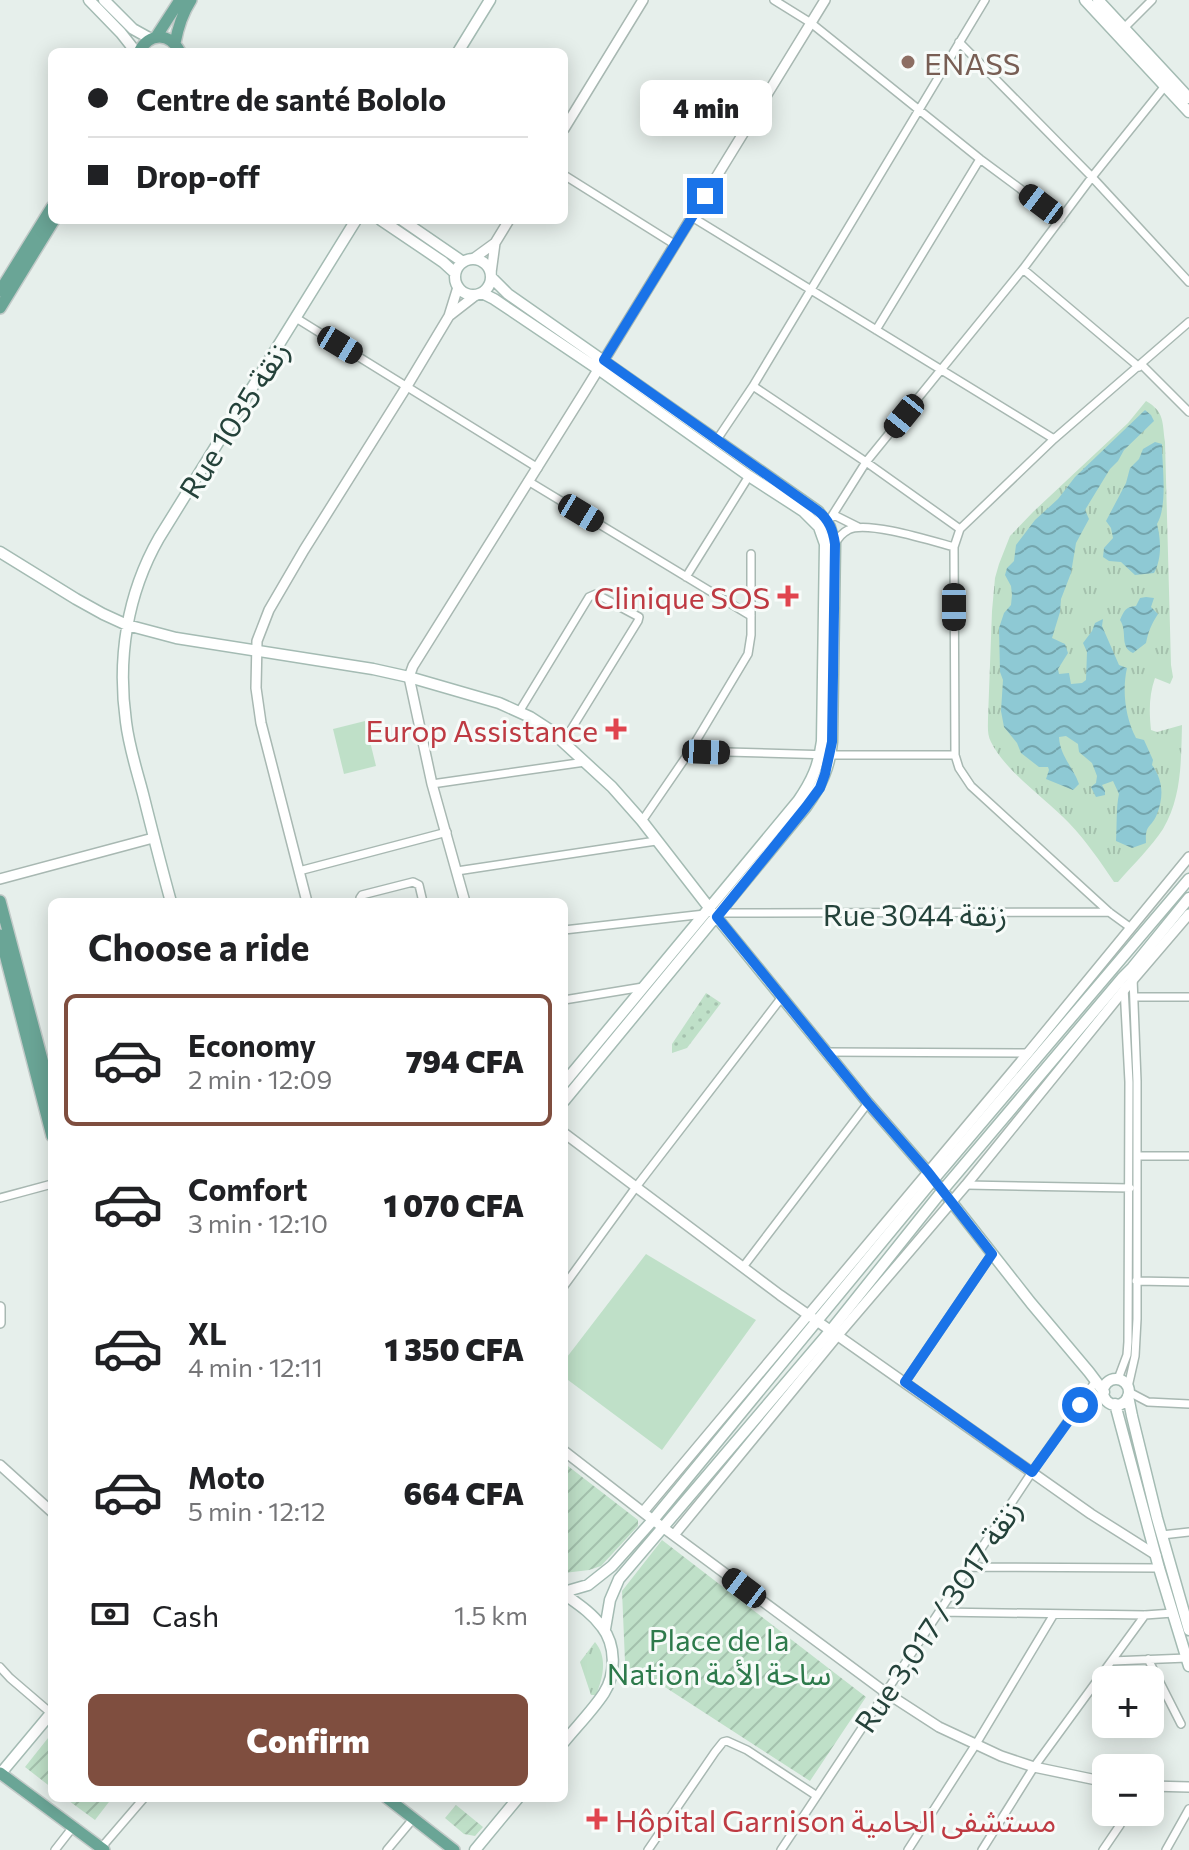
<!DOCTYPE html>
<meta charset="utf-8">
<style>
:root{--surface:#fff;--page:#f2f2f2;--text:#202124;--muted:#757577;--line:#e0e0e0;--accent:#7f4e3f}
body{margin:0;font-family:Commissioner,"Noto Sans Arabic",sans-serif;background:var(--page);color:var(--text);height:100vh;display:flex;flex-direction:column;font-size:30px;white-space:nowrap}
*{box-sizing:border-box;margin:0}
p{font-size:26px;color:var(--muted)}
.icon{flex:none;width:44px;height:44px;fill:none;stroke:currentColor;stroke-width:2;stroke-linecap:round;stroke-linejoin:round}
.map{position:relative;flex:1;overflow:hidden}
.details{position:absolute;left:48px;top:898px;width:520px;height:904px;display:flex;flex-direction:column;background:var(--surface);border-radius:12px;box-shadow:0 4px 20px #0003}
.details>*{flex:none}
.top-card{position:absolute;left:48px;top:48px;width:520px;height:176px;border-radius:12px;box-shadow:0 4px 20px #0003;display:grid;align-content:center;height:176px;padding:0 40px;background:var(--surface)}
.tools{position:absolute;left:1092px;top:1666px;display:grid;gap:16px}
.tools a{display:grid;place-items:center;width:72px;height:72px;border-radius:12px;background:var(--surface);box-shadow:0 4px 20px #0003;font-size:40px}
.end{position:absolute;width:36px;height:36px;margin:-18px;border:10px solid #1a73e8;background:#fff;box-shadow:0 0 0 4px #fff}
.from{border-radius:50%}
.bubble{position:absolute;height:56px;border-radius:12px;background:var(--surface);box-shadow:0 4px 20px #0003;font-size:26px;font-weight:800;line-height:56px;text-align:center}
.car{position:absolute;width:24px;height:48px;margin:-24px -12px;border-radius:10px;box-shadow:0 0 6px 2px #0007;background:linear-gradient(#222 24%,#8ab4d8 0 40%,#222 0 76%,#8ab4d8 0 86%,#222 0)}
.top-card b{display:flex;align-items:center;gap:28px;height:76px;font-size:30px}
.top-card b+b{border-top:2px solid var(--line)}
.top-card i{width:20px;height:20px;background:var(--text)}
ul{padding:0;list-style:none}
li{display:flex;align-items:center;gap:24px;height:132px;margin:0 16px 12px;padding:0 24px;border:4px solid transparent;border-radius:12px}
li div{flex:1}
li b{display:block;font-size:30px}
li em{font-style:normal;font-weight:800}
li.active{border-color:var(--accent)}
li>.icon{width:72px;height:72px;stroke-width:1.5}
h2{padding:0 40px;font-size:36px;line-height:96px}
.pay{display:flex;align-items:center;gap:20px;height:88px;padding:0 40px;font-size:30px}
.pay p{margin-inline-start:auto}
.cta{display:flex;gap:16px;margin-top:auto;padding:16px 40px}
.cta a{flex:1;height:92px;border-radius:12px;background:var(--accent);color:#fff;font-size:32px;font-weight:800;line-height:92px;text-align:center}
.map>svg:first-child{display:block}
.grass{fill:url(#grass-tufts)}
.park{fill:url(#park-dots)}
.garden{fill:url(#garden-furrows)}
.pitch{fill:#bfe0c8}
.water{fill:url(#water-waves)}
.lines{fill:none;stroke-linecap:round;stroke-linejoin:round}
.minor-casing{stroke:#a8b8b2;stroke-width:10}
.tertiary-casing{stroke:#a8b8b2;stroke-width:12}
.secondary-casing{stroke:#a4bbb3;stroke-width:13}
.primary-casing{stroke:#c2cac8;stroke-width:14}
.minor{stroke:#fff;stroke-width:7}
.tertiary{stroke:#fff;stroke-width:9}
.secondary{stroke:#fff;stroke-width:10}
.primary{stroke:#6aa596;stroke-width:11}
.route{stroke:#1a73e8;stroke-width:10}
.education-dot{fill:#8d6e63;stroke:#f7fbf9;stroke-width:3}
.health-dot{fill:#e0444e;stroke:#f7fbf9;stroke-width:3}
.labels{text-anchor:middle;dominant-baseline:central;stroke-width:6;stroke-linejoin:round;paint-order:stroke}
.education-label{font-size:30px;fill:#785e54;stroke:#f7fbf9;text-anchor:start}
.street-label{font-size:30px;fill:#24423a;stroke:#f7fbf9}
.health-label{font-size:30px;fill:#be3a42;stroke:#f7fbf9;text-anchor:end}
.park-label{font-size:30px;fill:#2d7a4b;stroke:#f7fbf9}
</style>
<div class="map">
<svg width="1189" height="1850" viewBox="0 0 1189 1850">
<defs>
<pattern id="grass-tufts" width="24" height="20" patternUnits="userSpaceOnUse" patternTransform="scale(2)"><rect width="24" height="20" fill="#bfe0c8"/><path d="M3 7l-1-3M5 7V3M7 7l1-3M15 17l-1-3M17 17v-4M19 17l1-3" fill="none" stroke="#a4c1ad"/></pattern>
<pattern id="park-dots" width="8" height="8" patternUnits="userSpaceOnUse" patternTransform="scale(2)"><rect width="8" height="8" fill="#bfe0c8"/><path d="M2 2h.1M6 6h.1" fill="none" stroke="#a4c1ad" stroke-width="1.8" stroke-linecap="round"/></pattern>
<pattern id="garden-furrows" width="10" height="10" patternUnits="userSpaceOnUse" patternTransform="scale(2)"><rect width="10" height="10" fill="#bfe0c8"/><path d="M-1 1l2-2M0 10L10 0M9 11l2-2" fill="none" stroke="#a4c1ad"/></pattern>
<pattern id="water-waves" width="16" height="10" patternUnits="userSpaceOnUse" patternTransform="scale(2)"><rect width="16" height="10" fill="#8ec9d4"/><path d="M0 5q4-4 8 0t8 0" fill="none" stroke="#74a5ad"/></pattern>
</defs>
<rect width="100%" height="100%" fill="#e6efeb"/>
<!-- grass -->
<path class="grass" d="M 1146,401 C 1165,412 1162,422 1165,442 L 1171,665 L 1173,677 L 1170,684 L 1155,678 C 1149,695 1149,711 1151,730 L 1157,732 L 1182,725 C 1181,760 1182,797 1163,829 C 1152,846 1132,866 1118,882 L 1114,882 C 1100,861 1086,841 1069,823 C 1046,799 1005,771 991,742 C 987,734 988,727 988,718 L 992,611 L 995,578 L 999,564 L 1010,536 L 1033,512 L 1128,423 Z
M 595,1642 C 608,1658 603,1677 596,1695 L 591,1695 L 580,1662 Z"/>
<!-- park -->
<path class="park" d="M 706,993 L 721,1003 L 687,1048 L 672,1053 L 672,1044 Z"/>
<!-- garden -->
<path class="garden" d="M 564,1463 L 638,1520 L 638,1526 L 601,1566 L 589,1570 L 564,1573 Z
M 662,1540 L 866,1697 L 810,1781 L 651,1678 L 654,1661 L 626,1685 L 622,1591 Z
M 52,1733 L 52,1788 L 25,1767 Z
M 65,1798 L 112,1798 L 95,1820 Z
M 456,1805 L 483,1827 L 475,1836 L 464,1834 L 445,1818 Z"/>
<!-- pitch -->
<path class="pitch" d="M 365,721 L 376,766 L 344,774 L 333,729 Z
M 646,1254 L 756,1320 L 662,1450 L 564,1377 L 564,1361 Z"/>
<!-- water -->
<path class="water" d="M 1145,410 L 1151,415 L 1154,421 L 1124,450 L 1118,461 L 1110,469 L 1085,510 L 1089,519 L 1076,543 L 1071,573 L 1061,599 L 1060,612 L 1052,638 L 1065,644 L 1068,653 L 1058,669 L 1059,674 L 1069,673 L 1071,684 L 1082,683 L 1086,680 L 1087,652 L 1083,643 L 1092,631 L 1095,623 L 1103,619 L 1102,626 L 1119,665 L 1127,668 C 1122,690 1125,717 1136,738 L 1144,740 L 1153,760 L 1152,765 C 1163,780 1164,796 1157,814 C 1151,829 1145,823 1146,843 L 1132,848 L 1116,841 C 1117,827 1116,806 1119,794 L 1113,781 L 1102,785 L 1105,791 L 1105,795 L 1096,797 L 1091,787 L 1096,783 L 1097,776 L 1092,763 L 1079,752 L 1078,744 L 1066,736 L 1059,737 C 1060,756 1073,767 1079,784 L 1073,790 L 1046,779 L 1049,770 L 1048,767 L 1039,767 L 1021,753 L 1017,743 L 1004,727 L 1001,711 L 1003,680 L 1000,672 L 999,628 L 1004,613 L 1011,605 L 1012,595 L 1011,586 L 1005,575 L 1007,568 L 1014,561 L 1016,545 L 1035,520 L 1058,499 L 1075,477 Z
M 1155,442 L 1162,444 C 1162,465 1168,506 1157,524 C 1161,540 1162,559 1154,573 L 1135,575 L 1121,562 L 1109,561 L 1103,557 L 1104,548 L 1113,538 L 1111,528 L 1106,521 L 1126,483 L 1130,468 L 1139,459 L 1143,449 Z
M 1146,597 L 1154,598 L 1151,607 L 1158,614 C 1152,623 1148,632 1146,643 L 1133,653 C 1119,647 1128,632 1120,620 C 1124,611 1125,607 1136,606 L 1140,598 Z"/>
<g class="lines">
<!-- minor casing -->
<g class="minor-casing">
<path id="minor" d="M 774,0 L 811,23 L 980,159 L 1061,219
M 1124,28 L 1152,0
M 959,42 L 1092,177 L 1189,282
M 564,175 L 674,244
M 692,217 L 1054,439
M 1023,269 L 1139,367
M 296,318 L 538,468
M 876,330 L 980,159
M 1142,365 L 1189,412
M 753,386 L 866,462 L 960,529
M 716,441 L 753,386 L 985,0
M 528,481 L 751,616
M 834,515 L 858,527
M 825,527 L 866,462 L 1023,269 L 1092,177 L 1165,86
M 835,544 C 838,538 842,533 848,530 C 866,520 932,541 954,547
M 686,577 L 749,476
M 519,712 L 589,597 L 596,594 L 639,617 L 638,621 L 564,741
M 690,751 L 831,755 L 955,755
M 432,784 L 585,762
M 642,821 L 690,751 L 748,654 L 751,635 L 751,554
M 299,871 L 447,832
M 457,871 L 656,841
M 360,902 L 360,898 L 362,895 L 413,882 L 419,885 L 423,902
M 717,913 L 1109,912
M 1131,928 L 1109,912 L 971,786 L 959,768 L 955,755 L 954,547 L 960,529 L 1054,439 L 1189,322
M 564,930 L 705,914
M 1135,997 L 1189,997
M 564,1000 L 643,987
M 827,1052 L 1028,1053
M 1137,1156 L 1189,1156
M 966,1185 L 1130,1188
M 0,1198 L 52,1184
M 743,1267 L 868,1103
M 1136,1281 L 1189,1282
M 564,1286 L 636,1187 L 782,997
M 1118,1379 L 1127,1355 L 1128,1342 L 1129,1082 L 1124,987
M 905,1382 L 992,1254
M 1128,1387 L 1135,1356 L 1137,1319 L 1137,1081 L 1133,978
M 1129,1392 L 1148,1402 L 1189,1404
M 1162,1535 L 1189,1532
M 969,1567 L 1159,1568
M 939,1612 L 1145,1615 L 1173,1613
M 1148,1659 L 1181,1724
M 1112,1661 L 1187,1658
M 0,1667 L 10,1678 L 52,1714
M 101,1848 L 144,1798
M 55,1850 L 73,1827
M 387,1850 L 413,1819
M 648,1850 L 715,1752 L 723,1742 L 727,1741 L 747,1750 L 817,1796
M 781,1850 L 1032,1472 L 1095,1382
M 908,1850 L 976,1744 L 1054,1614
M 982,1850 L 1034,1767 L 1145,1615
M 1103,1850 L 1120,1825 L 1125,1812
M 1166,1850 L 1189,1809"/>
</g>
<!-- tertiary casing -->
<g class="tertiary-casing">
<path id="tertiary" d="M 564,129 L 643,0
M 473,259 L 495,243 L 509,220
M 491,273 L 495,243
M 449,316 L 476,295
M 0,879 L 153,838
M 307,902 L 261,723 L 256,688 L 257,641 L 269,610 L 304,550 L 407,386 L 449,316 L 458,287
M 465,902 L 432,784 L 409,677 L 413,666 L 585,391 L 825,0
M 564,1133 L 780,1295 L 1091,1514 L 1156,1555
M 0,1307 L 0,1323
M 564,1451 L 653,1520 L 885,1692 L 939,1727 L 1001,1756 L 1034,1767 L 1106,1782
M 0,1465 L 52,1512
M 643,1512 L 1028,1053 L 1189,857
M 674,1535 L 838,1335 L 966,1185 L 1124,990 L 1189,914
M 1150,1786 L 1189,1787"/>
</g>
<!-- secondary casing -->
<g class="secondary-casing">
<path id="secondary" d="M 89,0 L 121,33 L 136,52
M 104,0 L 133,29 L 151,39
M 1085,0 L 1189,112
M 1098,0 L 1189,98
M 458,52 L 490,0
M 381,220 L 443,262 L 455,273
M 402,220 L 463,262
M455 277a18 18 0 1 1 36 0a18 18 0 1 1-36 0Z
M 492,278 L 508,294 L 818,511 L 830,527 L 835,544 L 832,742 C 830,767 821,786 806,807 L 564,1101
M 482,293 L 494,299 L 598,369 L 749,476 L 803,511 L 819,527 L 825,544 L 822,741 C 819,765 812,781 798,801 L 564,1083
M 0,552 L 76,599 L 103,614 L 127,625 L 176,638 L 373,669 L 409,677 L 499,703 L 530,717 L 550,730 L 612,787 L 642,821 L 714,914 L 868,1103 L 928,1172 L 1031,1303 L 1089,1372 L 1104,1392
M 171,902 C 161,866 152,830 143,794 C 137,771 129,747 126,722 C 117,658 127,594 159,538 L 356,220
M1103 1392a13 13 0 1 1 26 0a13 13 0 1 1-26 0Z
M 1128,1396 L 1132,1416 L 1157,1518 L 1189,1630
M 1115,1404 L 1159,1568 L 1189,1666
M 564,1592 L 588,1585 L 612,1566 L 653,1520 L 933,1180 L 1189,879
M 564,1594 C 578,1604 592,1613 602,1627 C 616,1645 616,1674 604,1693 C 593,1710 577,1726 564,1742
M 605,1629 L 610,1600 L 619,1579 L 831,1330 L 942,1191 L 1123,977 L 1132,968 L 1189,898
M 1,1773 L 52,1712
M 475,1850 L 518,1798"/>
</g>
<!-- primary casing -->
<g class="primary-casing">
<path id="primary" d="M 156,37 L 180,0
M 175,43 C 178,27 182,14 191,0
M 139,52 C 149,32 170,32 180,52
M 0,291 L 52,207
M 0,308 L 54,220
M 0,901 L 52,1097
M 0,935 L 52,1136
M 0,1773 L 104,1850
M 387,1798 L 454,1850"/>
</g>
<!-- minor -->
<use href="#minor" class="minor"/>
<!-- tertiary -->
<use href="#tertiary" class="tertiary"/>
<!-- secondary -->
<use href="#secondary" class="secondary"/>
<!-- primary -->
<use href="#primary" class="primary"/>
</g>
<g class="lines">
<!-- route -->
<path class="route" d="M 705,196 L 604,360 L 818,511 C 829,520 833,530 835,544 L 832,742 L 825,774 L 820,788 L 806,807 L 717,917 L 868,1103 L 928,1172 L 992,1254 L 905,1382 L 1032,1472 L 1080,1405"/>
</g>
<!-- markers -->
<circle class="education-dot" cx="908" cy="62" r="8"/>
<g class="health-dot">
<path d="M784 584h8v8h8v8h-8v8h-8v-8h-8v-8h8z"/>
<path d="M612 717h8v8h8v8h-8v8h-8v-8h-8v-8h8z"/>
<path d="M593 1807h8v8h8v8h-8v8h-8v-8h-8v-8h8z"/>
</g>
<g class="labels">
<!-- education labels -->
<g class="education-label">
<text x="924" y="62">ENASS</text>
</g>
<!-- street labels -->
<g class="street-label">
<text transform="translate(233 419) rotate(-58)">Rue 1035 زنقة</text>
<text x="915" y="913">Rue 3044 زنقة</text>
<text transform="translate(937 1615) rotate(-56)">Rue 3,017 / زنقة 3017</text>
</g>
<!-- health labels -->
<g class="health-label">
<text x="770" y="596">Clinique SOS</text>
<text x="598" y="729">Europ Assistance</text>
<text x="615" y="1819" text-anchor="start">Hôpital Garnison مستشفى الحامية</text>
</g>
<!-- park labels -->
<g class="park-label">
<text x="719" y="1638">Place de la<tspan x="719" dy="34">Nation ساحة الأمة</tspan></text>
</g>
</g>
</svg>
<div class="tools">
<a>+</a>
<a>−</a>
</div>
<i class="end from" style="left:1080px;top:1405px"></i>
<i class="end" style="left:705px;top:196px"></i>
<div class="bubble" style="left:640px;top:80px;width:132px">4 min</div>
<i class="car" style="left:1041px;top:204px;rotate:307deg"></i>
<i class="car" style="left:340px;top:345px;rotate:121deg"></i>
<i class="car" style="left:904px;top:416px;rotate:219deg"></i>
<i class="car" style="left:581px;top:513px;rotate:121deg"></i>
<i class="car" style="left:954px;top:607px;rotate:180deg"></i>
<i class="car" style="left:706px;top:752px;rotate:92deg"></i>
<i class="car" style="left:744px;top:1588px;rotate:307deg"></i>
<div class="top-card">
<b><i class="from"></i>Centre de santé Bololo</b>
<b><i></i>Drop-off</b>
</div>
<section class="details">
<h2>Choose a ride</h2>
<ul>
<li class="active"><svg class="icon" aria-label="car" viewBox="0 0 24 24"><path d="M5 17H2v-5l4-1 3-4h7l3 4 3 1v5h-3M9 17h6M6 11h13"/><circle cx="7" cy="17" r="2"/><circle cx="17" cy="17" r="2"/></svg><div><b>Economy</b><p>2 min · 12:09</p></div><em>794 CFA</em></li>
<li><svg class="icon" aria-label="car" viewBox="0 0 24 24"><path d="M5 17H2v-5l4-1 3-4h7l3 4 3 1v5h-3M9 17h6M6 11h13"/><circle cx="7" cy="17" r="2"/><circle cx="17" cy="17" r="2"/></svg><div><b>Comfort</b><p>3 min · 12:10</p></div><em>1 070 CFA</em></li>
<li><svg class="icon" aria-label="car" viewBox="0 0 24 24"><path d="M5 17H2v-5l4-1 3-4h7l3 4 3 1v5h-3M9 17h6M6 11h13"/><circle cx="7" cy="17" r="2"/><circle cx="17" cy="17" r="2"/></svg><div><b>XL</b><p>4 min · 12:11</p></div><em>1 350 CFA</em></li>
<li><svg class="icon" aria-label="car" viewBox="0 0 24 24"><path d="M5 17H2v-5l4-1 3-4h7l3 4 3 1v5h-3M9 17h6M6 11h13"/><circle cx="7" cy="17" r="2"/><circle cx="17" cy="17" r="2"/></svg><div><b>Moto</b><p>5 min · 12:12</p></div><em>664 CFA</em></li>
</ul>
<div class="pay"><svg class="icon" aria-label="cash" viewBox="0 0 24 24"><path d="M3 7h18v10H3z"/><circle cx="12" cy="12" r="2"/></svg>Cash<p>1.5 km</p></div>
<div class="cta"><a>Confirm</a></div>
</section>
</div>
